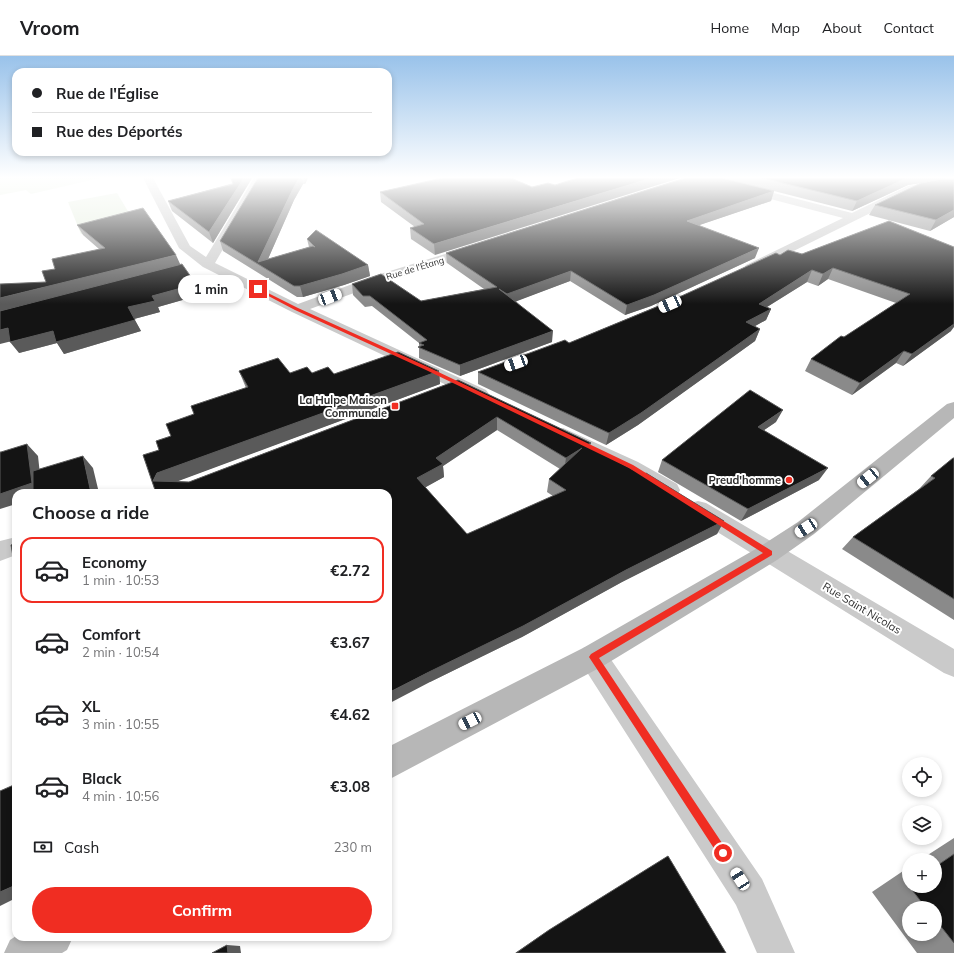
<!DOCTYPE html>
<meta charset="utf-8">
<style>
:root{--surface:#fff;--page:#f2f2f2;--text:#202124;--muted:#757577;--line:#e0e0e0;--accent:#f02d22}
body{margin:0;font-family:Mulish,sans-serif;background:var(--page);color:var(--text);height:100vh;display:flex;flex-direction:column;font-size:15px;white-space:nowrap}
*{box-sizing:border-box;margin:0}
p{font-size:13px;color:var(--muted)}
.icon{flex:none;width:22px;height:22px;fill:none;stroke:currentColor;stroke-width:2;stroke-linecap:round;stroke-linejoin:round}
.map{position:relative;flex:1;overflow:hidden}
.panel{position:absolute;left:12px;top:433px;width:380px;height:452px;display:flex;flex-direction:column;background:var(--surface);border-radius:12px;box-shadow:0 2px 6px #0003}
.panel>*{flex:none}
.guide{position:absolute;left:12px;top:12px;width:380px;height:88px;border-radius:12px;box-shadow:0 2px 6px #0003;display:grid;align-content:center;height:88px;padding:0 20px;background:var(--surface)}
.tools{position:absolute;left:902px;top:701px;display:grid;gap:8px}
.tools a{display:grid;place-items:center;width:40px;height:40px;border-radius:50%;background:var(--surface);box-shadow:0 2px 6px #0003;font-size:20px}
.end{position:absolute;width:18px;height:18px;margin:-9px;border:5px solid #f02d22;background:#fff;box-shadow:0 0 0 2px #fff}
.from{border-radius:50%}
.bubble{position:absolute;height:28px;border-radius:14px;background:var(--surface);box-shadow:0 2px 6px #0003;font-size:13px;font-weight:700;line-height:28px;text-align:center}
.car{position:absolute;width:12px;height:24px;margin:-12px -6px;border-radius:5px;box-shadow:0 0 3px 1px #0007;background:linear-gradient(#fff 24%,#345 0 40%,#fff 0 76%,#345 0 86%,#fff 0)}
.guide b{display:flex;align-items:center;gap:14px;height:38px;font-size:15px}
.guide b+b{border-top:1px solid var(--line)}
.guide i{width:10px;height:10px;background:var(--text)}
ul{padding:0;list-style:none}
li{display:flex;align-items:center;gap:12px;height:66px;margin:0 8px 6px;padding:0 12px;border:2px solid transparent;border-radius:12px}
li div{flex:1}
li b{display:block;font-size:15px}
li em{font-style:normal;font-weight:700}
li.current{border-color:var(--accent)}
li>.icon{width:36px;height:36px;stroke-width:1.5}
h2{padding:0 20px;font-size:18px;line-height:48px}
.pay{display:flex;align-items:center;gap:10px;height:44px;padding:0 20px;font-size:15px}
.pay p{margin-inline-start:auto}
.button{display:flex;gap:8px;margin-top:auto;padding:8px 20px}
.button a{flex:1;height:46px;border-radius:24px;background:var(--accent);color:#fff;font-size:16px;font-weight:700;line-height:46px;text-align:center}
header{display:flex;align-items:center;gap:24px;box-sizing:border-box;height:56px;padding:0 20px;background:var(--surface);border-bottom:1px solid var(--line)}
header strong{font-size:19px}
nav{display:flex;gap:22px;margin-inline-start:auto;font-size:14px}
.map>svg:first-child{display:block}
.green{fill:#e1ecd9}
.lines{fill:none;stroke-linecap:round;stroke-linejoin:round}
.street{fill:#cacaca;fill-rule:evenodd}
.secondary{fill:#b7b7b7;fill-rule:evenodd}
.wall{fill:#8a8a8a;fill-rule:evenodd}
.shaded-wall{fill:#5a5a5a}
.building{fill:#141414;stroke:#5a5a5a;fill-rule:evenodd}
.route{fill:#f02d22}
.poi-dot{fill:#f02d22;stroke:#fff;stroke-width:1.5}
.labels{text-anchor:middle;dominant-baseline:central;stroke-width:4;stroke-linejoin:round;paint-order:stroke}
.far-street-label{font-size:9px;fill:#2d2d2d;stroke:#fff}
.poi-label{font-size:11px;font-weight:bold;fill:#2d2d2d;stroke:#fff;text-anchor:end}
.street-label{font-size:11px;fill:#2d2d2d;stroke:#fff}
</style>
<header>
<strong>Vroom</strong>
<nav><a>Home</a><a>Map</a><a>About</a><a>Contact</a></nav>
</header>
<div class="map">
<svg width="954" height="897" viewBox="0 0 954 897">
<rect width="100%" height="100%" fill="#fff"/>
<!-- green -->
<path class="green" d="M 0,122 L 100,122 L 31,138 L 26,134 L 0,139 Z
M 117,137 L 135,167 L 81,178 L 68,146 Z"/>
<g class="lines">
<!-- street -->
<path class="street" d="M 143,122 L 153,122 L 190,190 L 206,201 L 254,122 L 264,122 L 215,207 L 298,248 L 377,219 L 471,190 L 481,190 L 482,193 L 481,196 L 387,225 L 310,253 L 486,334 L 489,338 L 486,342 L 480,344 L 474,342 L 292,256 L 203,211 L 179,192 Z
M 698,122 L 715,122 L 852,157 L 908,130 L 936,125 L 954,125 L 954,131 L 936,131 L 915,135 L 751,216 L 746,215 L 744,212 L 746,209 L 843,162 L 699,124 Z
M 563,372 L 638,406 L 677,428 L 680,434 L 677,440 L 669,442 L 661,440 L 624,416 L 556,383 L 553,378 L 556,373 Z
M 698,445 L 706,447 L 954,593 L 954,621 L 944,617 L 690,459 L 687,453 L 690,447 Z
M 16,481 L 16,499 L 0,505 L 0,485 Z
M 593,588 L 603,592 L 762,823 L 795,897 L 757,897 L 736,849 L 583,610 L 579,601 L 583,592 Z"/>
<!-- secondary -->
<path class="secondary" d="M 954,346 L 954,362 L 814,478 L 777,504 L 603,610 L 388,724 L 388,691 L 583,592 L 761,490 L 798,466 L 947,348 Z
M 16,880 L 16,881 L 73,881 L 67,894 L 62,897 L 4,897 L 10,884 Z"/>
</g>
<!-- wall -->
<path class="wall" d="M 252,122 L 213,187 L 172,155 L 168,145 Z
M 258,122 L 308,122 L 305,128 L 303,128 L 294,144 L 268,203 L 309,191 L 307,183 L 368,209 L 370,220 L 344,229 L 303,241 L 297,241 L 223,195 L 220,185 Z
M 442,122 L 435,199 L 411,183 L 410,172 L 415,171 L 381,146 L 380,136 Z
M 685,122 L 945,122 L 944,123 L 954,123 L 954,161 L 930,175 L 869,159 L 875,149 L 923,126 L 908,129 L 852,155 L 774,135 L 771,145 L 699,169 L 755,202 L 651,250 L 625,259 L 570,225 L 516,245 L 552,286 L 460,320 L 419,302 L 419,287 L 372,250 L 365,251 L 353,239 L 352,228 L 421,245 L 484,233 L 447,207 L 446,197 Z
M 889,165 L 951,275 L 903,310 L 896,307 L 852,339 L 805,315 L 811,303 L 896,247 L 828,223 L 818,230 L 807,226 L 767,251 L 771,253 L 766,264 L 755,270 L 760,273 L 755,285 L 638,369 L 606,389 L 478,328 L 478,316 L 569,287 L 780,199 L 802,198 Z
M 77,169 L 180,209 L 196,228 L 200,239 L 158,251 L 160,256 L 134,263 L 141,275 L 64,298 L 57,287 L 19,297 L 46,226 L 55,213 L 99,193 L 83,179 Z
M 239,315 L 290,317 L 312,317 L 334,318 L 439,315 L 440,328 L 177,425 L 189,426 L 458,324 L 591,387 L 590,391 L 724,465 L 717,478 L 622,526 L 522,581 L 430,626 L 388,437 L 156,437 L 159,394 L 171,380 L 194,358 L 246,332 ZM 497,374 L 560,413 L 549,423 L 547,436 L 553,440 L 467,478 L 425,431 L 444,421 L 443,410 Z
M 776,366 L 764,374 L 819,424 L 741,465 L 658,416 L 662,404 Z
M 954,402 L 954,564 L 842,493 L 853,481 L 919,433 L 931,420 Z
M 954,782 L 954,897 L 917,897 L 872,836 L 909,811 L 909,830 L 935,830 L 935,804 L 920,804 ZM 909,852 L 935,852 L 935,878 L 909,878 Z
M 668,800 L 726,897 L 515,897 L 546,876 Z"/>
<!-- shaded-wall -->
<path class="shaded-wall" d="M 244,122 L 252,122 L 213,187 L 209,176 Z
M 299,122 L 302,122 L 303,128 L 294,144 L 264,212 L 258,206 L 292,135 Z
M 304,122 L 308,122 L 305,128 Z
M 652,122 L 680,122 L 435,199 L 434,188 Z
M 907,122 L 945,122 L 944,124 L 908,129 L 852,155 L 857,145 Z
M 774,135 L 771,145 L 685,174 L 687,165 Z
M 954,154 L 954,161 L 930,175 L 936,164 Z
M 759,192 L 755,202 L 651,250 L 625,259 L 627,249 Z
M 176,199 L 181,210 L 0,255 L 0,242 Z
M 368,209 L 370,220 L 344,229 L 303,241 L 300,230 Z
M 833,212 L 828,223 L 818,230 L 823,218 Z
M 812,214 L 807,226 L 754,259 L 759,248 Z
M 571,215 L 570,225 L 507,249 L 507,238 Z
M 196,228 L 200,239 L 158,251 L 160,256 L 134,263 L 128,251 L 152,240 Z
M 771,253 L 766,264 L 741,278 L 746,266 Z
M 135,264 L 141,275 L 64,298 L 57,287 L 19,297 L 10,286 L 53,275 Z
M 954,268 L 954,271 L 951,275 L 903,310 L 912,298 Z
M 8,272 L 16,284 L 0,288 L 0,274 Z
M 760,273 L 755,285 L 638,369 L 606,389 L 609,377 Z
M 553,275 L 552,286 L 460,320 L 460,309 Z
M 904,295 L 896,307 L 852,339 L 860,327 Z
M 439,315 L 440,328 L 165,430 L 153,425 L 157,417 Z
M 783,354 L 776,366 L 751,383 L 758,371 Z
M 497,361 L 497,374 L 443,410 L 444,421 L 419,435 L 417,422 L 436,402 Z
M 27,388 L 38,400 L 42,437 L 16,437 L 16,448 L 0,453 L 0,438 Z
M 582,392 L 564,415 L 566,402 Z
M 83,400 L 93,412 L 99,437 L 91,437 Z
M 828,412 L 819,424 L 741,465 L 748,453 Z
M 724,465 L 717,478 L 622,526 L 522,581 L 430,626 L 388,648 L 388,637 L 626,514 Z
M 16,829 L 16,842 L 0,850 L 0,836 Z
M 227,889 L 240,890 L 241,897 L 228,897 Z"/>
<!-- building -->
<path class="building" d="M 231,122 L 244,122 L 209,176 L 168,145 L 233,128 Z
M 258,122 L 299,122 L 292,135 L 258,206 L 313,190 L 315,191 L 307,183 L 316,174 L 368,209 L 342,218 L 300,230 L 294,230 L 220,185 Z
M 442,122 L 511,122 L 532,131 L 548,127 L 555,129 L 577,122 L 652,122 L 434,188 L 410,172 L 424,168 L 380,136 Z
M 685,122 L 722,122 L 774,135 L 687,165 L 759,192 L 654,239 L 627,249 L 571,215 L 507,238 L 499,233 L 553,275 L 460,309 L 418,291 L 424,289 L 419,287 L 427,284 L 370,240 L 363,240 L 352,228 L 381,218 L 421,245 L 497,231 L 446,197 Z
M 762,122 L 907,122 L 857,145 Z
M 942,123 L 954,123 L 954,154 L 936,164 L 875,149 L 921,127 Z
M 143,152 L 176,199 L 0,242 L 0,228 L 46,226 L 42,215 L 55,213 L 52,203 L 105,192 L 77,169 Z
M 889,165 L 954,191 L 954,268 L 912,298 L 904,295 L 860,327 L 811,303 L 841,280 L 844,281 L 910,238 L 833,212 L 823,218 L 812,214 L 759,248 L 771,253 L 746,266 L 760,273 L 641,357 L 609,377 L 478,316 L 565,284 L 569,287 L 666,247 L 776,197 L 780,199 L 788,194 L 802,198 Z
M 182,208 L 196,228 L 152,240 L 155,245 L 128,251 L 135,264 L 56,286 L 53,275 L 10,286 L 8,272 L 0,274 L 0,255 Z
M 398,296 L 439,315 L 157,417 L 153,425 L 189,426 L 458,324 L 591,387 L 587,389 L 643,419 L 646,417 L 724,465 L 626,514 L 523,570 L 429,616 L 388,637 L 388,437 L 156,437 L 143,399 L 159,394 L 156,385 L 171,380 L 166,368 L 194,358 L 191,350 L 248,331 L 239,315 L 278,302 L 290,317 L 307,311 L 312,317 L 328,311 L 334,318 ZM 497,361 L 566,402 L 582,392 L 549,423 L 566,434 L 467,478 L 417,422 L 443,408 L 436,402 Z
M 750,334 L 783,354 L 758,371 L 828,412 L 748,453 L 662,404 Z
M 27,388 L 32,427 L 0,438 L 0,396 L 1,396 Z
M 83,400 L 91,437 L 33,437 L 33,415 Z
M 953,402 L 954,402 L 954,543 L 853,481 L 935,422 L 931,420 Z
M 16,487 L 16,518 L 11,489 Z
M 16,728 L 16,829 L 0,836 L 0,735 Z
M 954,798 L 954,887 L 935,863 L 935,852 L 926,852 L 909,830 L 935,830 L 935,811 Z
M 668,800 L 726,897 L 516,897 L 549,874 Z
M 227,889 L 228,897 L 212,897 Z"/>
<!-- sky -->
<linearGradient id="sky" x2="0" y2="1"><stop stop-color="#99c2ea"/><stop offset="0.49" stop-color="#fff"/><stop offset="1" stop-color="#fff" stop-opacity="0"/></linearGradient>
<rect width="954" height="248" fill="url(#sky)"/>
<!-- route -->
<path class="route" d="M 258,232 L 298,252 L 430,312 L 633,409 L 772,495 L 772,499 L 599,602 L 726,793 L 728,797 L 726,800 L 723,802 L 719,800 L 589,601 L 591,598 L 763,497 L 629,412 L 426,314 L 295,254 L 257,234 Z"/>
<!-- markers -->
<g class="poi-dot">
<rect x="391" y="346" width="8" height="8" rx="2"/>
<circle cx="789" cy="424" r="4"/>
</g>
<g class="labels">
<!-- far-street labels -->
<g class="far-street-label">
<text transform="translate(415 212) rotate(-17)">Rue de l'Étang</text>
</g>
<!-- poi labels -->
<g class="poi-label">
<text x="387" y="344">La Hulpe Maison<tspan x="387" dy="13">Communale</tspan></text>
<text x="781" y="424">Preud'homme</text>
</g>
<!-- street labels -->
<g class="street-label">
<text transform="translate(862 552) rotate(31)">Rue Saint Nicolas</text>
</g>
</g>
</svg>
<div class="tools">
<a><svg class="icon" aria-label="locate" viewBox="0 0 24 24"><circle cx="12" cy="12" r="6"/><path d="M12 2v4M12 18v4M2 12h4M18 12h4"/></svg></a>
<a><svg class="icon" aria-label="layers" viewBox="0 0 24 24"><path d="M12 4l9 5-9 5-9-5zM3 14l9 5 9-5"/></svg></a>
<a>+</a>
<a>−</a>
</div>
<i class="end from" style="left:723px;top:797px"></i>
<i class="end" style="left:258px;top:233px"></i>
<div class="bubble" style="left:178px;top:219px;width:66px">1 min</div>
<i class="car" style="left:330px;top:241px;rotate:69deg"></i>
<i class="car" style="left:670px;top:248px;rotate:246deg"></i>
<i class="car" style="left:516px;top:307px;rotate:250deg"></i>
<i class="car" style="left:868px;top:422px;rotate:231deg"></i>
<i class="car" style="left:806px;top:472px;rotate:237deg"></i>
<i class="car" style="left:470px;top:665px;rotate:243deg"></i>
<i class="car" style="left:740px;top:823px;rotate:327deg"></i>
<div class="guide">
<b><i class="from"></i>Rue de l'Église</b>
<b><i></i>Rue des Déportés</b>
</div>
<section class="panel">
<h2>Choose a ride</h2>
<ul>
<li class="current"><svg class="icon" aria-label="car" viewBox="0 0 24 24"><path d="M5 17H2v-5l4-1 3-4h7l3 4 3 1v5h-3M9 17h6M6 11h13"/><circle cx="7" cy="17" r="2"/><circle cx="17" cy="17" r="2"/></svg><div><b>Economy</b><p>1 min · 10:53</p></div><em>€2.72</em></li>
<li><svg class="icon" aria-label="car" viewBox="0 0 24 24"><path d="M5 17H2v-5l4-1 3-4h7l3 4 3 1v5h-3M9 17h6M6 11h13"/><circle cx="7" cy="17" r="2"/><circle cx="17" cy="17" r="2"/></svg><div><b>Comfort</b><p>2 min · 10:54</p></div><em>€3.67</em></li>
<li><svg class="icon" aria-label="car" viewBox="0 0 24 24"><path d="M5 17H2v-5l4-1 3-4h7l3 4 3 1v5h-3M9 17h6M6 11h13"/><circle cx="7" cy="17" r="2"/><circle cx="17" cy="17" r="2"/></svg><div><b>XL</b><p>3 min · 10:55</p></div><em>€4.62</em></li>
<li><svg class="icon" aria-label="car" viewBox="0 0 24 24"><path d="M5 17H2v-5l4-1 3-4h7l3 4 3 1v5h-3M9 17h6M6 11h13"/><circle cx="7" cy="17" r="2"/><circle cx="17" cy="17" r="2"/></svg><div><b>Black</b><p>4 min · 10:56</p></div><em>€3.08</em></li>
</ul>
<div class="pay"><svg class="icon" aria-label="cash" viewBox="0 0 24 24"><path d="M3 7h18v10H3z"/><circle cx="12" cy="12" r="2"/></svg>Cash<p>230 m</p></div>
<div class="button"><a>Confirm</a></div>
</section>
</div>
